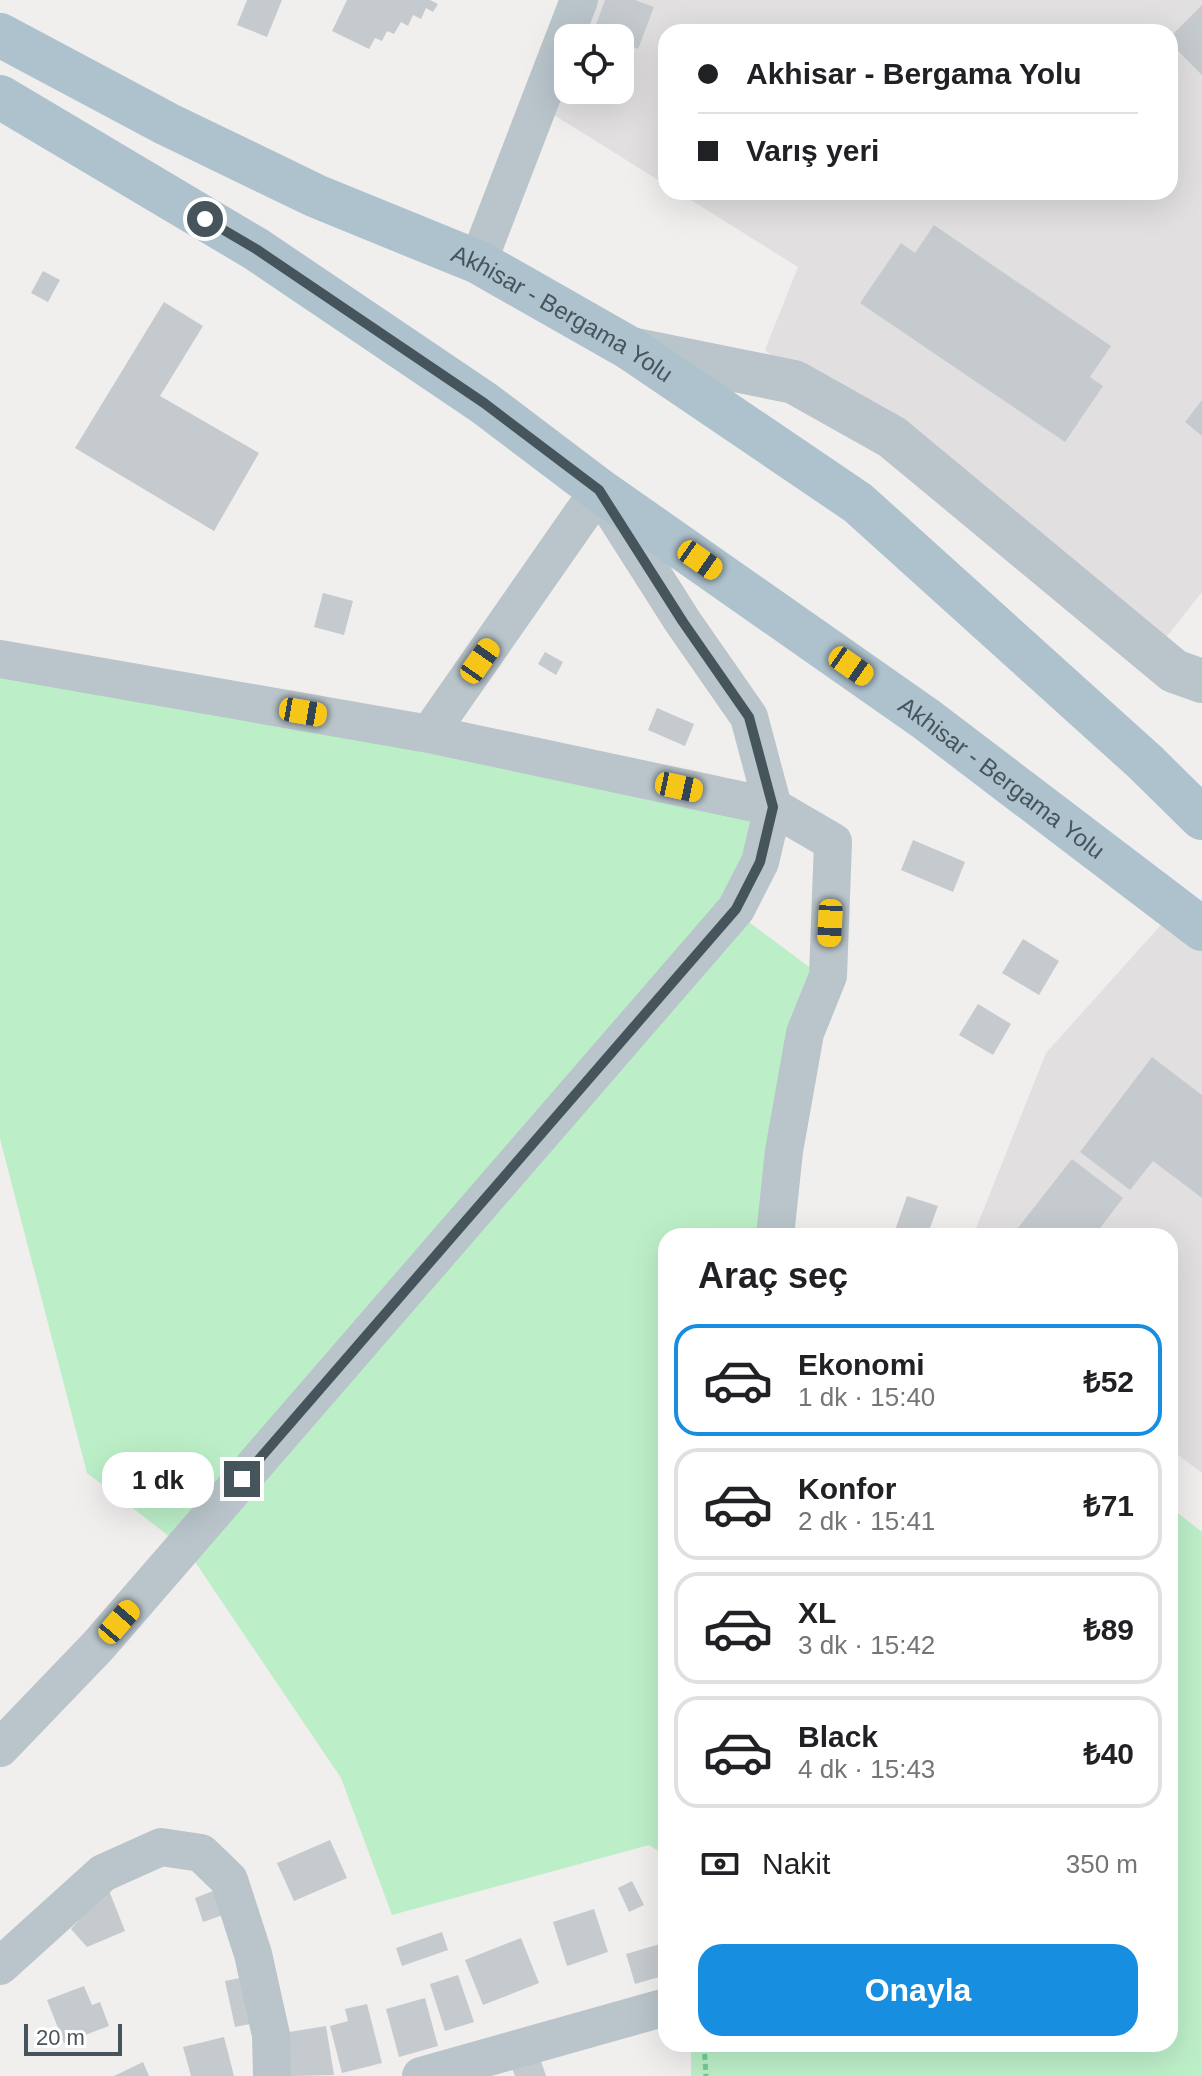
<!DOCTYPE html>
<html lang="tr">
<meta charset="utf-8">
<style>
:root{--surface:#fff;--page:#f6f6f6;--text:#202124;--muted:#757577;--line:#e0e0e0;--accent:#188ee0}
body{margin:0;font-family:Helvetica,sans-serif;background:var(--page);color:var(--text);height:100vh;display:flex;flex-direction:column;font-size:30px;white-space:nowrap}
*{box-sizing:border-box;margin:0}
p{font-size:26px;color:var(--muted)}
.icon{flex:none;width:44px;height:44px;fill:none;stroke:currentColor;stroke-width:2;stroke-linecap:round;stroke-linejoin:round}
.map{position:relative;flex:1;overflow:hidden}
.panel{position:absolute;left:658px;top:1228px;width:520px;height:824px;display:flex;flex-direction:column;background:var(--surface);border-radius:24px;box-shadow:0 8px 32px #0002}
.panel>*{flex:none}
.hud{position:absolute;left:658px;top:24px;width:520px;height:176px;border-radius:24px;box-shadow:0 8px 32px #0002;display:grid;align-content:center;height:176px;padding:0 40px;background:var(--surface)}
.tools{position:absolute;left:554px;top:24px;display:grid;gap:16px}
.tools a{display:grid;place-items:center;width:80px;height:80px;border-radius:16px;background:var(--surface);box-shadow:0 8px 32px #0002;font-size:40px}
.scale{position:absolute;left:24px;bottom:20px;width:98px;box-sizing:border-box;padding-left:8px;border:4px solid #46555b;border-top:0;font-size:22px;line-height:28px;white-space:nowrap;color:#46555b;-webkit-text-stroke:6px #fff;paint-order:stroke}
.end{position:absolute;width:36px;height:36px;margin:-18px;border:10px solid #46555b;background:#fff;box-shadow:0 0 0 4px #fff}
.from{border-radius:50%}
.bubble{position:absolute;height:56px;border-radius:24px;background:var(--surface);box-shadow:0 8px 32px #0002;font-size:26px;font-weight:700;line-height:56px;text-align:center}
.car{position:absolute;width:24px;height:48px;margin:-24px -12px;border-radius:10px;box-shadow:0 0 6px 2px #0007;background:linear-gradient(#f5c518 24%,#345 0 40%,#f5c518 0 76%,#345 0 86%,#f5c518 0)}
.hud b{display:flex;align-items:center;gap:28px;height:76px;font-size:30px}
.hud b+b{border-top:2px solid var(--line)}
.hud i{width:20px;height:20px;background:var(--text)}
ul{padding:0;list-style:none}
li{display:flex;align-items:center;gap:24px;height:112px;margin:0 16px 12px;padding:0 24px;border:4px solid var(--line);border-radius:24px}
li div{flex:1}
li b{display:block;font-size:30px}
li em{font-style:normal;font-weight:700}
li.on{border-color:var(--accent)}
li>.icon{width:72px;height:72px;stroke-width:1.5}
h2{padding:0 40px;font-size:36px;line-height:96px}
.pay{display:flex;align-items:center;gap:20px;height:88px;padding:0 40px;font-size:30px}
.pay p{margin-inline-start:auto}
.cta{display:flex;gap:16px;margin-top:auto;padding:16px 40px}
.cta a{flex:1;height:92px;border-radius:24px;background:var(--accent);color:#fff;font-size:32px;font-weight:700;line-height:92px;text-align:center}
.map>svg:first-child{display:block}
.education{fill:#e2dfe0;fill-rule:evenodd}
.green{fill:#bcefc8}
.building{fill:#c5cace}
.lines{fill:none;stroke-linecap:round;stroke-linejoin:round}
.path{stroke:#74cd93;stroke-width:5;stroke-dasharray:6 4;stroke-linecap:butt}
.minor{stroke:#b9c5cb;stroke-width:38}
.tertiary{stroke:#b9c5cb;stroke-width:44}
.primary{stroke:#adc2cd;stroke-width:44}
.route{stroke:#46555b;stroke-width:10}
.labels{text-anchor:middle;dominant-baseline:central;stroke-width:7;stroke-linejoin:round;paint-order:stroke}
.street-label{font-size:24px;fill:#46555b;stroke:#fff}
</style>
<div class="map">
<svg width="1202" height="2076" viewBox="0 0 1202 2076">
<rect width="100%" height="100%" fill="#f1eeee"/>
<!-- education -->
<path class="education" d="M 586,0 L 1202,0 L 1202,592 L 1142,668 L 765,350 L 798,267 L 678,192 L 1170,192 L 1170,32 L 666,32 L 666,185 L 535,103 ZM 568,38 L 620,38 L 620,90 L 568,90 Z
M 1168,917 L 1202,947 L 1202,1473 L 1170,1449 L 1170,1236 L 973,1236 L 1046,1053 Z"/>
<!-- green -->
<path class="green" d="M 0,668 L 766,812 L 729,907 L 816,972 L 769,1236 L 666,1236 L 666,1856 L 649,1845 L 392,1915 L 341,1778 L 187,1550 L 87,1473 L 0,1139 Z
M 1170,1507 L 1202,1532 L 1202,2076 L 691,2076 L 691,2044 L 1170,2044 Z"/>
<!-- building -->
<path class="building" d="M 247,0 L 282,0 L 267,37 L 237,25 Z
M 347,0 L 430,0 L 438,4 L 433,12 L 426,8 L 421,19 L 413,15 L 408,26 L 401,22 L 394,34 L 387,31 L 382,41 L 375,38 L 369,49 L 332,31 Z
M 605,0 L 635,0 L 654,7 L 638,49 L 620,42 L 620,38 L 608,38 L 593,33 Z
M 1202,5 L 1202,75 L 1170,43 L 1170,37 Z
M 934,225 L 1111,346 L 1090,377 L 1103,386 L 1065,442 L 860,303 L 901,243 L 915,253 Z
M 43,271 L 60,280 L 48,302 L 31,293 Z
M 164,302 L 203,326 L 160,396 L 259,453 L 214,531 L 75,448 Z
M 1202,400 L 1202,436 L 1185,422 Z
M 323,593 L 353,601 L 344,635 L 314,627 Z
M 545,652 L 563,662 L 556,675 L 538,664 Z
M 657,708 L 694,724 L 685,746 L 648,730 Z
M 913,840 L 965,862 L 953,892 L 901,870 Z
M 1023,939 L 1059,961 L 1039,995 L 1002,973 Z
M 978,1004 L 1011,1024 L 993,1055 L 959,1035 Z
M 1152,1057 L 1202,1095 L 1202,1198 L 1153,1161 L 1130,1190 L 1080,1152 Z
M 1072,1159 L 1123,1198 L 1094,1236 L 1026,1236 L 1017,1229 Z
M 907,1196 L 938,1206 L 927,1236 L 893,1236 Z
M 330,1840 L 347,1878 L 294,1901 L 277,1863 Z
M 632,1881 L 644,1905 L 629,1912 L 618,1888 Z
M 108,1888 L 125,1931 L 87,1947 L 71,1929 Z
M 218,1889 L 226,1914 L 203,1922 L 195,1898 Z
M 594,1909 L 608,1952 L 567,1966 L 553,1922 Z
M 442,1932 L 448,1950 L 402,1966 L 396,1948 Z
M 521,1938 L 539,1983 L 483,2005 L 465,1960 Z
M 660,1944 L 666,1964 L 666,1975 L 635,1984 L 626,1954 Z
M 458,1975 L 474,2022 L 445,2031 L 430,1984 Z
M 245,1977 L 255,2023 L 235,2027 L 225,1981 Z
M 84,1986 L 92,2005 L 100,2002 L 109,2026 L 64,2043 L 47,2000 Z
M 425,1998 L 438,2046 L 399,2057 L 386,2009 Z
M 367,2004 L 382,2063 L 342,2073 L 330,2026 L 348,2021 L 345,2009 Z
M 326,2026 L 334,2075 L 291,2076 L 283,2033 Z
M 224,2037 L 234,2076 L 191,2076 L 183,2047 Z
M 539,2055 L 546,2076 L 515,2076 L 511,2065 Z
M 143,2062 L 149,2076 L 114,2076 Z"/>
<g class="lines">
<!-- path -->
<path class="path" d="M 704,2044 L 706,2076"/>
<!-- minor -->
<path class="minor" d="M 478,262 L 579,0
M 0,659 L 429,734 L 773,807 L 833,842 L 828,976 L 805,1033 L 784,1151 L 775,1236
M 0,1748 L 98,1646 L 736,909 L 760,862 L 773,807 L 749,717 L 683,622 L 599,490 L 429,734
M 0,1966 L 103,1873 L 161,1847 L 201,1853 L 229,1880 L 253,1954 L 271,2035 L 272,2076
M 421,2076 L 666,2007"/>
<!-- tertiary -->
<path class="tertiary" d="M 631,349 L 794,382 L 892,437 L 1174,671 L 1202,681"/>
<!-- primary -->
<g class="primary">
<path id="s1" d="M 0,35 L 167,124 L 316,196 L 478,262 L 631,349 L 858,503 L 1144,761 L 1202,818"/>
<path id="s2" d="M 0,97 L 256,249 L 484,403 L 599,490 L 926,719 L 1202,929"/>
</g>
</g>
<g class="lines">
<!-- route -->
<path class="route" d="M 205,219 L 256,249 L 484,403 L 599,490 L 683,622 L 749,717 L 773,807 L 760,862 L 736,909 L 242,1479"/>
</g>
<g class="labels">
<!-- street labels -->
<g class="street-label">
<text stroke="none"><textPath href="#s1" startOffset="628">Akhisar - Bergama Yolu</textPath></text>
<text stroke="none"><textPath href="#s2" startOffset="1212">Akhisar - Bergama Yolu</textPath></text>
</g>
</g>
</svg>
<div class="tools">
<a><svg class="icon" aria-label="locate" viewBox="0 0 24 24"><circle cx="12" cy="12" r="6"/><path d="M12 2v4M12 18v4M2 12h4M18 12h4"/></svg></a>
</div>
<div class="scale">20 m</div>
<i class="end from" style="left:205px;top:219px"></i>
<i class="end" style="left:242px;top:1479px"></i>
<div class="bubble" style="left:102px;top:1452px;width:112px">1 dk</div>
<i class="car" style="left:700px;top:560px;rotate:125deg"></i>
<i class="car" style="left:480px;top:661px;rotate:35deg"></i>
<i class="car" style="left:851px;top:666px;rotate:125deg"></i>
<i class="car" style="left:303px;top:712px;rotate:100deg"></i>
<i class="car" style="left:679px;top:787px;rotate:102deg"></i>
<i class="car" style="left:830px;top:923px;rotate:183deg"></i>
<i class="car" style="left:119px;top:1622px;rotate:41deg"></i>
<div class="hud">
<b><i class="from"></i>Akhisar - Bergama Yolu</b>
<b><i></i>Varış yeri</b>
</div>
<section class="panel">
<h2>Araç seç</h2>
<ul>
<li class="on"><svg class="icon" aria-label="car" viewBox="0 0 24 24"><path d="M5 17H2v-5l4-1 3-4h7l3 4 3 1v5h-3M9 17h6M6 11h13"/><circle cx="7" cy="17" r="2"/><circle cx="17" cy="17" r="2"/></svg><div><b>Ekonomi</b><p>1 dk · 15:40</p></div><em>₺52</em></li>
<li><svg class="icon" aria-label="car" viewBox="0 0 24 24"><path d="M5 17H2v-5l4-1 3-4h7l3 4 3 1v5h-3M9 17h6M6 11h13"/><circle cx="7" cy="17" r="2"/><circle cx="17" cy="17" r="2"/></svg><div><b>Konfor</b><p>2 dk · 15:41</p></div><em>₺71</em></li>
<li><svg class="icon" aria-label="car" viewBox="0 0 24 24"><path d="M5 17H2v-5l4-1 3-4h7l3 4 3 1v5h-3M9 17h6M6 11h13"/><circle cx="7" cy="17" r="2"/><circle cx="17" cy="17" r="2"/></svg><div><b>XL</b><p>3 dk · 15:42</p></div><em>₺89</em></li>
<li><svg class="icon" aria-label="car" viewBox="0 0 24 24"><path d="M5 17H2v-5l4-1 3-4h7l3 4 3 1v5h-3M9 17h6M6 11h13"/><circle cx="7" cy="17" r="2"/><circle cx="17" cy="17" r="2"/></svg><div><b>Black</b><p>4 dk · 15:43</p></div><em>₺40</em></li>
</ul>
<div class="pay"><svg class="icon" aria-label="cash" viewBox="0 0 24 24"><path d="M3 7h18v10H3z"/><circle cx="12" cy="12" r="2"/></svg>Nakit<p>350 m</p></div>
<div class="cta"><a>Onayla</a></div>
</section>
</div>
